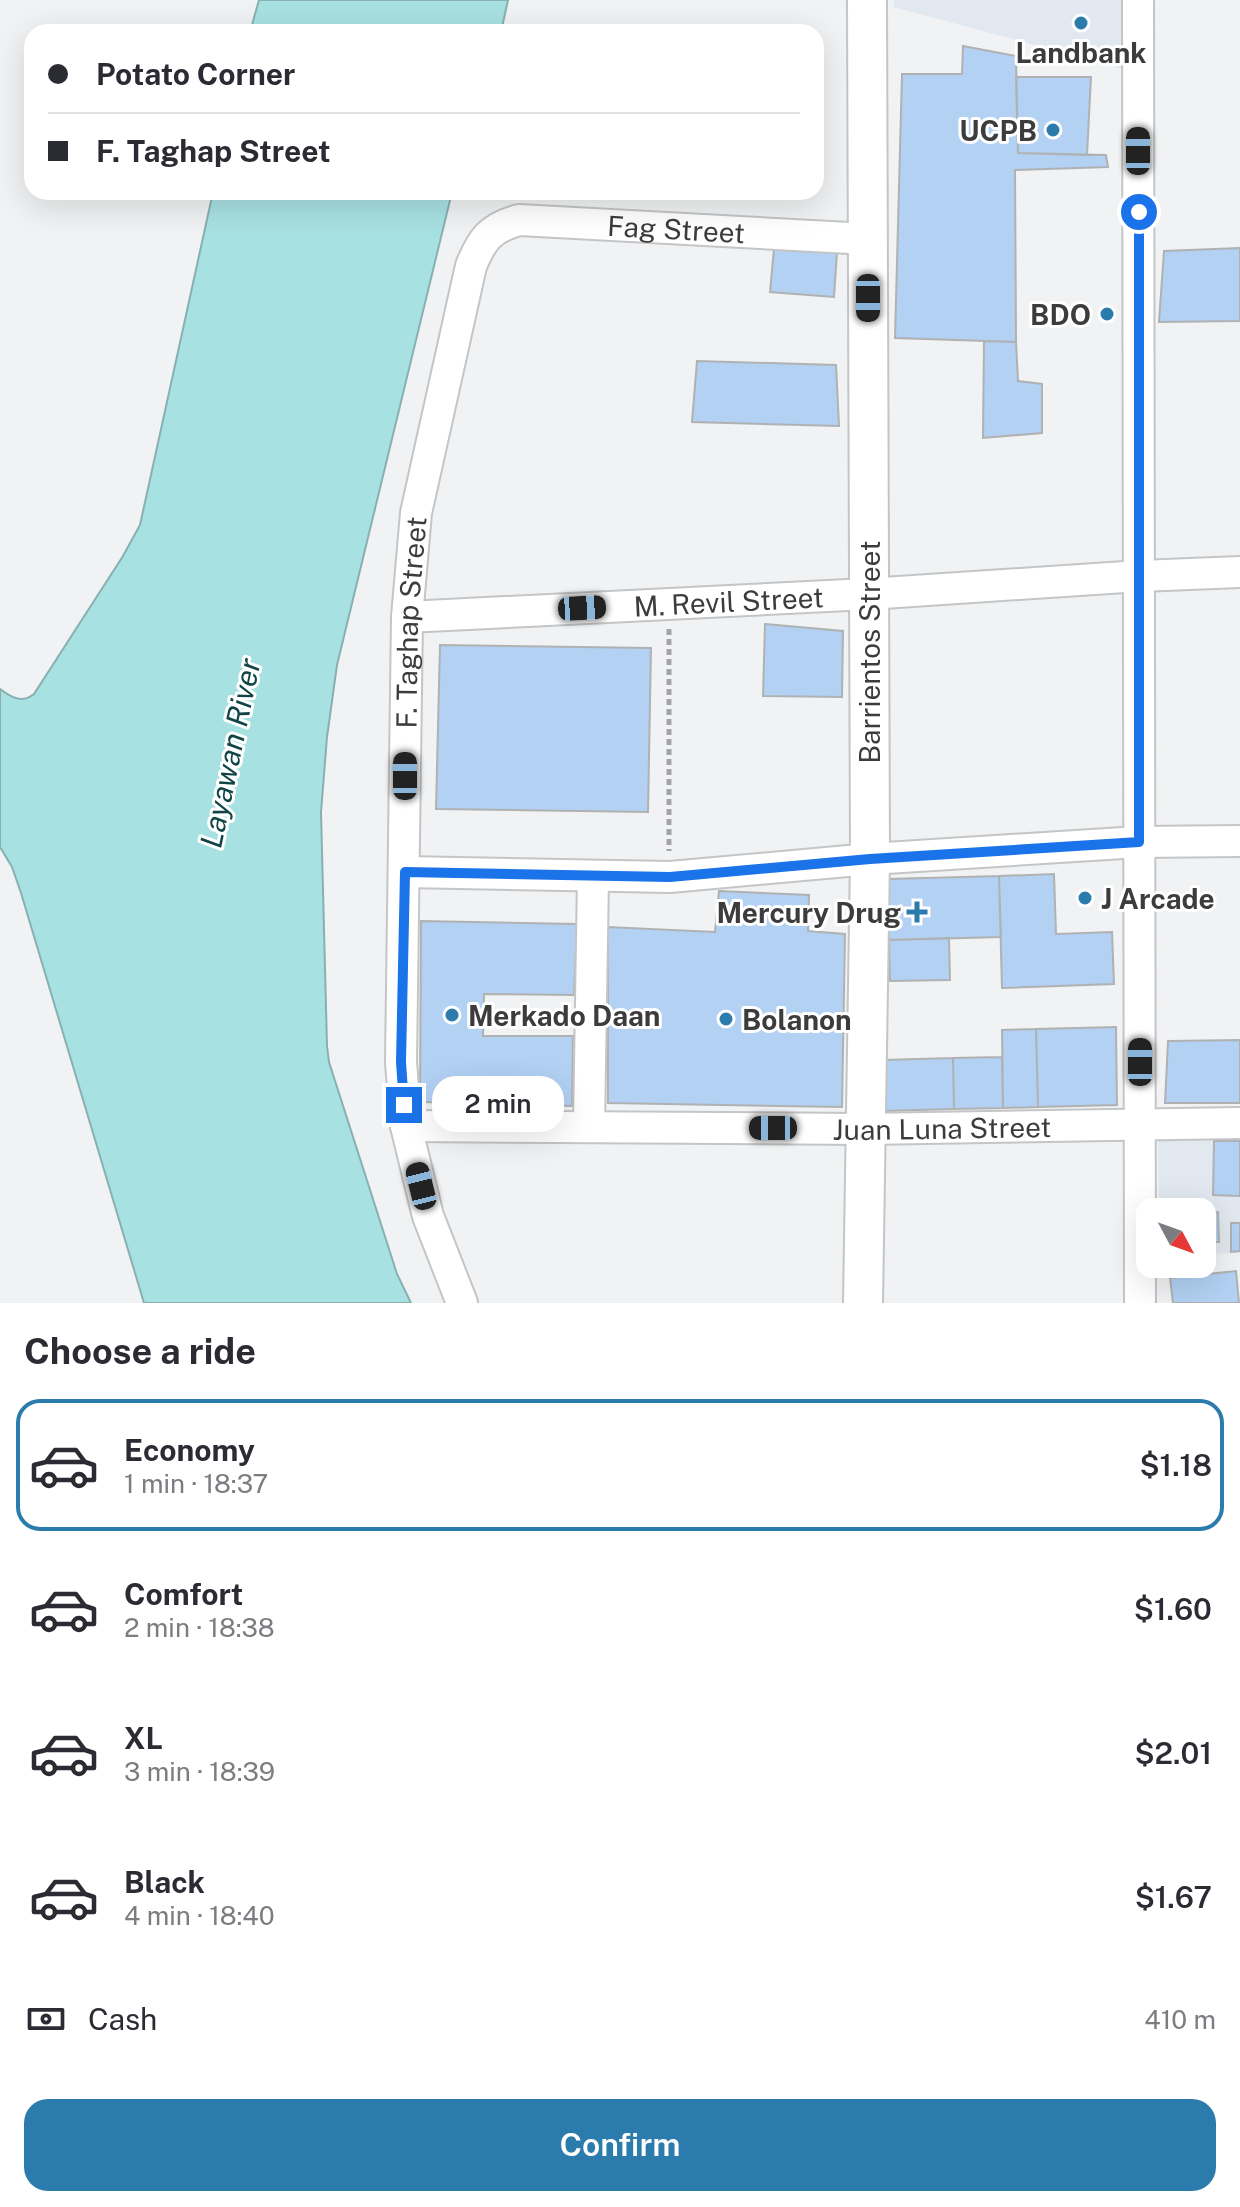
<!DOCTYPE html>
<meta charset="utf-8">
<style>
:root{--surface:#fff;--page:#f7f7f7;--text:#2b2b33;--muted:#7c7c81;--line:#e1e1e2;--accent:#2b7bac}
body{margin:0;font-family:"Public Sans",sans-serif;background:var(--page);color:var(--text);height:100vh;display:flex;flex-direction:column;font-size:30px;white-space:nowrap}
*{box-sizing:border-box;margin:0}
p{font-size:26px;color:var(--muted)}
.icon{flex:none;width:44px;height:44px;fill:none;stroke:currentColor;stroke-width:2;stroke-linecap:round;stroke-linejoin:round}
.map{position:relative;height:1303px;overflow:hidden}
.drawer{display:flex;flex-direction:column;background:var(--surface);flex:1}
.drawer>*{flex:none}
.guide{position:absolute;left:24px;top:24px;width:800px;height:176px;border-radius:24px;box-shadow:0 8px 32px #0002;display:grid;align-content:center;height:176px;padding:0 24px;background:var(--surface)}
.needle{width:52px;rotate:131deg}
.fabs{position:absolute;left:1136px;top:1198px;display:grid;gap:16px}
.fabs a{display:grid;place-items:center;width:80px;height:80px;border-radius:16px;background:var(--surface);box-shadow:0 8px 32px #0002;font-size:40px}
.end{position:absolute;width:36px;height:36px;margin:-18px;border:10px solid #1a73e8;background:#fff;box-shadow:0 0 0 4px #fff}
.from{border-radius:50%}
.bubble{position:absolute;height:56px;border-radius:24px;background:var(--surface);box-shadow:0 8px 32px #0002;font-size:26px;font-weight:600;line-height:56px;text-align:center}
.car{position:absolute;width:24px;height:48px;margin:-24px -12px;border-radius:10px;box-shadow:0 0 6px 2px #0007;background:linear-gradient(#222 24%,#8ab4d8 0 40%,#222 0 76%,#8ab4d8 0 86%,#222 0)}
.guide b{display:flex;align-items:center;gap:28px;height:76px;font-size:30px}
.guide b+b{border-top:2px solid var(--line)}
.guide i{width:20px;height:20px;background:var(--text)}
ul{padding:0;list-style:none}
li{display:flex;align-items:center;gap:24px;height:132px;margin:0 16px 12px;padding:0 8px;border:4px solid transparent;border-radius:24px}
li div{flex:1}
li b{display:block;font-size:30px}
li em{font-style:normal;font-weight:600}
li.active{border-color:var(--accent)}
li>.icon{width:72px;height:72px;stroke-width:1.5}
h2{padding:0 24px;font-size:36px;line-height:96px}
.pay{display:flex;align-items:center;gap:20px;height:88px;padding:0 24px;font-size:30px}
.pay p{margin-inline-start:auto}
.cta{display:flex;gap:16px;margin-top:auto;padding:16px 24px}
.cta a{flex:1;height:92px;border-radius:24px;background:var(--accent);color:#fff;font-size:32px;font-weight:600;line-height:92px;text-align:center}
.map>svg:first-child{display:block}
.built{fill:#e2e8ef}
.water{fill:#a8e1e2;stroke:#88b0b0;stroke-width:2}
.building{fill:#b2d1f3;stroke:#b0b1b2;stroke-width:2}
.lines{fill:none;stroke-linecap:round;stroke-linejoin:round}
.minor-casing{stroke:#c4c5c6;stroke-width:34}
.tertiary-casing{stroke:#c4c5c6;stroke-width:42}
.path{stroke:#a4a4a5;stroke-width:5;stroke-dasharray:6 4;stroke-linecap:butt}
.minor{stroke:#fff;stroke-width:30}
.tertiary{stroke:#fff;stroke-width:38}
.route{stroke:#1a73e8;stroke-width:10}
.poi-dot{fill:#2b7bac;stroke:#fff;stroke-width:3}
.labels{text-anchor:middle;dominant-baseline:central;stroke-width:6;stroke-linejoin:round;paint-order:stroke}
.poi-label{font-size:28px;font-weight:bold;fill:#3c3c3d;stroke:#fff;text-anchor:end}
.street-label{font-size:28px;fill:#3c3c3d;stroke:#fff}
.water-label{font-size:30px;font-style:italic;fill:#104446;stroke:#fff}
</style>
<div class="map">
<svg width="1240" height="1303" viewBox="0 0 1240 1303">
<rect width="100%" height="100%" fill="#f1f2f3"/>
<!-- built -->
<path class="built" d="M 894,0 L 1124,0 L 1123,69 L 894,7 Z
M 1240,1133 L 1240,1253 L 1202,1254 L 1202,1212 L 1159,1212 L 1158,1135 Z"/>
<!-- water -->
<path class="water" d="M 259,0 L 508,0 L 501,32 L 250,32 Z
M 213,192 L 452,192 L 337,665 L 327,737 L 321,812 L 327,1046 L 329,1062 L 397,1274 L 411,1303 L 144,1303 L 21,893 L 12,867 L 0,847 L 0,689 C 11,697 22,704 34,694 L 123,556 L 140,525 Z"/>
<!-- building -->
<path class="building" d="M 963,46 L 1016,56 L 1018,153 L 1106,155 L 1108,167 L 1015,170 L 1016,342 L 895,338 L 902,74 L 962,74 Z
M 1016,77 L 1091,77 L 1087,155 L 1018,153 Z
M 774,248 L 837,252 L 834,297 L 770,292 Z
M 1240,248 L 1240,321 L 1159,322 L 1164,251 Z
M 984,341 L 1016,342 L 1018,381 L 1042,384 L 1042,433 L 983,438 Z
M 697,361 L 836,365 L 839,426 L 692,422 Z
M 765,624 L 843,631 L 842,697 L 763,696 Z
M 440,645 L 651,648 L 648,812 L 436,809 Z
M 1054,874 L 1056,934 L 1112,932 L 1114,984 L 1002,988 L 999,876 Z
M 999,876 L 1001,937 L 889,940 L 888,879 Z
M 719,891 L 809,895 L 808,931 L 845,934 L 842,1107 L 608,1103 L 608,927 L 715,932 Z
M 421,921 L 577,924 L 574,995 L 484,994 L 483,1036 L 573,1036 L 572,1106 L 420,1102 Z
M 949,938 L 950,980 L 890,981 L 889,940 Z
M 1116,1027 L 1117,1105 L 1038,1107 L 1036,1029 Z
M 1036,1029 L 1038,1107 L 1003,1108 L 1002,1030 Z
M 1240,1040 L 1240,1103 L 1165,1103 L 1168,1041 Z
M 1002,1057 L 1003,1108 L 954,1109 L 953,1058 Z
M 953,1058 L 954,1109 L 884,1111 L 883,1060 Z
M 1214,1141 L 1240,1141 L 1240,1196 L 1213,1195 Z
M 1218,1212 L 1219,1242 L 1202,1242 L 1202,1213 Z
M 1231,1223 L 1240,1223 L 1240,1251 L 1231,1252 Z
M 1236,1271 L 1239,1303 L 1173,1303 L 1170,1278 Z"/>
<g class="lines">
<!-- minor casing -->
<g class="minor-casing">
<g id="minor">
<path d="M 1138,0 L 1140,1303"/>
<path id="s1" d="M 407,617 L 868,594 L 1140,576 L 1240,572"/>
<path d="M 405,872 L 670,877 L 870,859 L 1139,842 L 1240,841"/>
<path id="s2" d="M 406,1126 L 865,1129 L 1240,1123"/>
<path d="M 589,1127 L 593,877"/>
<path id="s3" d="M 462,1303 L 428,1216 L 406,1126 L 401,1062 L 407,617 L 416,513 L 471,266 C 482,239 490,228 519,220 L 868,239"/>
</g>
</g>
<!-- tertiary casing -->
<g class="tertiary-casing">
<path id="tertiary" d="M 863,1303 L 870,859 L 867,0"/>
</g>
<!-- path -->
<path class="path" d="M 669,629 L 669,851"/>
<!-- minor -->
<use href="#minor" class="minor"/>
<!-- tertiary -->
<use href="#tertiary" class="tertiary"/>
</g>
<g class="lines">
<!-- route -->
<path class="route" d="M 404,1105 L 401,1062 L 405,872 L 670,877 L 870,859 L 1139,842 L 1139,212"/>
</g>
<!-- markers -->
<g class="poi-dot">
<circle cx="1081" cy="23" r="8"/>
<circle cx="1053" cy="130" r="8"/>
<circle cx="1107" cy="314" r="8"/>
<circle cx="1085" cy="898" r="8"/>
<path d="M913 900h8v8h8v8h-8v8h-8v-8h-8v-8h8z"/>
<circle cx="452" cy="1015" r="8"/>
<circle cx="726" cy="1019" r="8"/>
</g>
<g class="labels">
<!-- poi labels -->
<g class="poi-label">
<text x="1081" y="52" text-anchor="middle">Landbank</text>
<text x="1037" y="130">UCPB</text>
<text x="1091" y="314">BDO</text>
<text x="1101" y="898" text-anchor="start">J Arcade</text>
<text x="901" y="912">Mercury Drug</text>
<text x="468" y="1015" text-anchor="start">Merkado Daan</text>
<text x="742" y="1019" text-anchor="start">Bolanon</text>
</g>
<!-- street labels -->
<g class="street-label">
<text stroke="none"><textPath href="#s3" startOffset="1280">Fag Street</textPath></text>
<text stroke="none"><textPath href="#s1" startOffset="322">M. Revil Street</textPath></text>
<text stroke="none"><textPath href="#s3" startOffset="690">F. Taghap Street</textPath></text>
<text transform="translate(869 652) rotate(-90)">Barrientos Street</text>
<text stroke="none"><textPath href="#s2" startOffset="536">Juan Luna Street</textPath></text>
</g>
<!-- water labels -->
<g class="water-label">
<text transform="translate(230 753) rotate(-78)">Layawan River</text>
</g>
</g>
</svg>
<div class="fabs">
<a><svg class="needle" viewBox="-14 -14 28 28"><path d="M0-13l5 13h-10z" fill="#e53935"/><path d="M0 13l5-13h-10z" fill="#7c7c81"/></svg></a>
</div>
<i class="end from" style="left:1139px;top:212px"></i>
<i class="end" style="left:404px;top:1105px"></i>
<div class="bubble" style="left:432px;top:1076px;width:132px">2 min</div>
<i class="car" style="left:1138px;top:151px;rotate:0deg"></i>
<i class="car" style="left:868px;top:298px;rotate:180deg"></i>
<i class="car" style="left:582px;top:608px;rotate:87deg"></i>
<i class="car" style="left:405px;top:776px;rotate:0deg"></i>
<i class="car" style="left:1140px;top:1062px;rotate:0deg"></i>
<i class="car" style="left:773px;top:1128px;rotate:270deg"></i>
<i class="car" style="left:421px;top:1186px;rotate:346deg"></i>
<div class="guide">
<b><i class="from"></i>Potato Corner</b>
<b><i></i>F. Taghap Street</b>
</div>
</div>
<section class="drawer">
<h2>Choose a ride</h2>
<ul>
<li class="active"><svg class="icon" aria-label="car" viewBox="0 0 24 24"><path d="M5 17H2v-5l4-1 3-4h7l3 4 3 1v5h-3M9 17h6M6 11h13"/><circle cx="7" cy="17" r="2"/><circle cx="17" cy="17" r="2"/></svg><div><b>Economy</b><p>1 min · 18:37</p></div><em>$1.18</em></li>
<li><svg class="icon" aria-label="car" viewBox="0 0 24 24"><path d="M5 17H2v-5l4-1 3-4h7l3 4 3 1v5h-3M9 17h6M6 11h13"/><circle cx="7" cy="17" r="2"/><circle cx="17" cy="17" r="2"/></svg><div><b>Comfort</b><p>2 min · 18:38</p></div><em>$1.60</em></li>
<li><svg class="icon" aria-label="car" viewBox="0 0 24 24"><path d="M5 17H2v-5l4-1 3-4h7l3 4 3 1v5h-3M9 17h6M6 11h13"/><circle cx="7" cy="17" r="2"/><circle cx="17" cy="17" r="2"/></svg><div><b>XL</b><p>3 min · 18:39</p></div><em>$2.01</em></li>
<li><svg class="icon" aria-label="car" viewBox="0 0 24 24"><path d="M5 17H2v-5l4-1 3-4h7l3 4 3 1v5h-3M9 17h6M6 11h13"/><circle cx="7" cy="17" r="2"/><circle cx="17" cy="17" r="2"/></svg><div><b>Black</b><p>4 min · 18:40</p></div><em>$1.67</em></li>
</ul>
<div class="pay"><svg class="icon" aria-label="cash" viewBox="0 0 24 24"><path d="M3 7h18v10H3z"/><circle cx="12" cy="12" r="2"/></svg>Cash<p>410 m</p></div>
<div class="cta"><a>Confirm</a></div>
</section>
